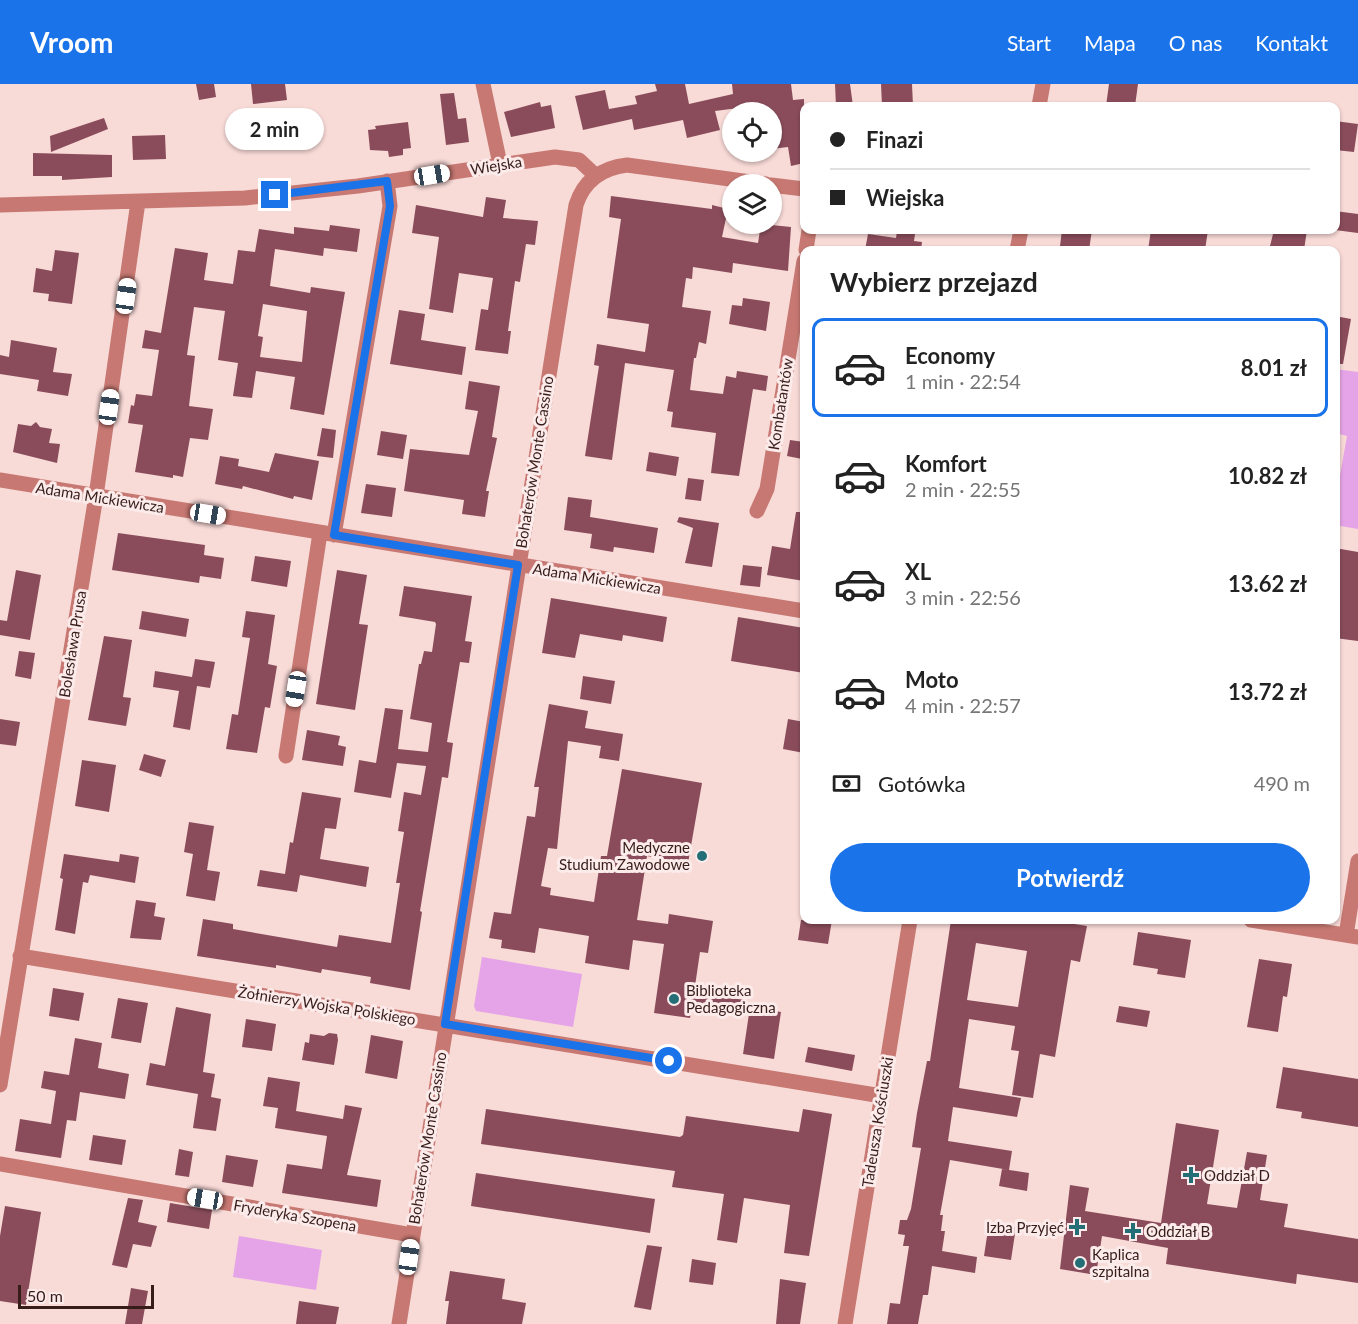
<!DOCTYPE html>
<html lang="pl">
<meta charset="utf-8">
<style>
:root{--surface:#fff;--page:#f6f6f6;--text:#222;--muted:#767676;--line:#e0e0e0;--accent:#1a73e8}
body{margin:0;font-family:Lato,sans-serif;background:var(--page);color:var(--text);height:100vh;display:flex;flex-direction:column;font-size:22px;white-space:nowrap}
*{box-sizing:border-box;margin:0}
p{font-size:20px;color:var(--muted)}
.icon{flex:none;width:33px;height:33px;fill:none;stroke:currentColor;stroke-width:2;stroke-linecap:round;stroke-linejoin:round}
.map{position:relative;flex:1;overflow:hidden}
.drawer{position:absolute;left:800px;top:162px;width:540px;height:678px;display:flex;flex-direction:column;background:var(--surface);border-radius:12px;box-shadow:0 2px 4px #0004}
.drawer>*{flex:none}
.banner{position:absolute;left:800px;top:18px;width:540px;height:132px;border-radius:12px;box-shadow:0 2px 4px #0004;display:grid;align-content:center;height:132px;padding:0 30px;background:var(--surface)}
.buttons{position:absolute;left:722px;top:18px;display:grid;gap:12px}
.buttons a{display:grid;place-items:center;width:60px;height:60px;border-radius:50%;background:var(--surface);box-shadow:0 2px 4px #0004;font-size:30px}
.scale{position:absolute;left:18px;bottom:15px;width:136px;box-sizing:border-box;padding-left:6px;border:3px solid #371d1a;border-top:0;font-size:16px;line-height:21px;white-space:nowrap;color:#371d1a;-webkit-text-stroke:4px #fbebea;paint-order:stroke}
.end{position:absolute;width:27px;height:27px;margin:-14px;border:8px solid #1a73e8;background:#fff;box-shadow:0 0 0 3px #fff}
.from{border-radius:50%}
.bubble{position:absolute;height:42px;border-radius:21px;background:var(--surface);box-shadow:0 2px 4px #0004;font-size:20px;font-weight:700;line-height:42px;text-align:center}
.car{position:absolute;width:18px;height:36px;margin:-18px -9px;border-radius:8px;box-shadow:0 0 4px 2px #0007;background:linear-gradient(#fff 24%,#345 0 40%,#fff 0 76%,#345 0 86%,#fff 0)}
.banner b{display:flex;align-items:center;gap:21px;height:57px;font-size:22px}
.banner b+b{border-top:2px solid var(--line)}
.banner i{width:15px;height:15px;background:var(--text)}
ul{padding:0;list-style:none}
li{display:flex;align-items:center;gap:18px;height:99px;margin:0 12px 9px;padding:0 18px;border:3px solid transparent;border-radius:12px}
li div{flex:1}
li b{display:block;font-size:22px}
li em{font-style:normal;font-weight:700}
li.active{border-color:var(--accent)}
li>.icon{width:54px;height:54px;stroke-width:1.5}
h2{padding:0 30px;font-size:27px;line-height:72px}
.pay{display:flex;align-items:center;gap:15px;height:66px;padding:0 30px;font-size:22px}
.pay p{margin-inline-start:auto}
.action{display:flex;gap:12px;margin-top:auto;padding:12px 30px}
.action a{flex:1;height:69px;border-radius:36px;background:var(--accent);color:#fff;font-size:24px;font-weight:700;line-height:69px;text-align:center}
header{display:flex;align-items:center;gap:36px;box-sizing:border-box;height:84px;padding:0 30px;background:var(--accent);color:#fff}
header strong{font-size:28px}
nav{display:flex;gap:33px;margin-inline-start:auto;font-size:21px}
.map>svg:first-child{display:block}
.green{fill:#e6a4e8}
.building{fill:#8a4c5b;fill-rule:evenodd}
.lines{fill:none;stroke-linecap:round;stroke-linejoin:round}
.minor{stroke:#c77872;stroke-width:15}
.route{stroke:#1a73e8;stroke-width:8}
.poi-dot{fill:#246f77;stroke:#fbebea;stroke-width:2}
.labels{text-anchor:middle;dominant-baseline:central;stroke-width:6;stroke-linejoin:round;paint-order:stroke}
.street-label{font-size:15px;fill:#371d1a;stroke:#fbebea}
.poi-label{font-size:15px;fill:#371d1a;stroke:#fbebea;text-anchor:start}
</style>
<header>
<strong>Vroom</strong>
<nav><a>Start</a><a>Mapa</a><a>O nas</a><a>Kontakt</a></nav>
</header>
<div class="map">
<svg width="1358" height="1240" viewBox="0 0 1358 1240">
<rect width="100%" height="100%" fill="#f8dad7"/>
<!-- green -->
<path class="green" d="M 1335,285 L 1358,288 L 1358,445 L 1335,441 L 1335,420 L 1347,352 L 1335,349 Z
M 482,873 L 582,890 L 573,943 L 476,927 L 474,922 Z
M 239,1152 L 322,1166 L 316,1206 L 233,1193 Z"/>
<!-- building -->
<path class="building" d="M 196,0 L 214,0 L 216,13 L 199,16 Z
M 251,0 L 285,0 L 287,16 L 253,20 Z
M 655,0 L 685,0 L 689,20 L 733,10 L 732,0 L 791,0 L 793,16 L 804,15 L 804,79 L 791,82 L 788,63 L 771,65 L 771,28 L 763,28 L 762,21 L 715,27 L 720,46 L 687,54 L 683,36 L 634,46 L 632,35 L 583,46 L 575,12 L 605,6 L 609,25 L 637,20 L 635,12 L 657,7 Z
M 835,0 L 850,0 L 853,22 L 836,22 Z
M 881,0 L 912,0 L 913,22 L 882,22 Z
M 1109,0 L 1138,0 L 1135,22 L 1106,22 Z
M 454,9 L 458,35 L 466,34 L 469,58 L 446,61 L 440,10 Z
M 540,18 L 541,23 L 551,21 L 555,44 L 511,53 L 504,28 Z
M 104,34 L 108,45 L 51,68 L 50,52 Z
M 1335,37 L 1358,40 L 1354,68 L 1335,66 Z
M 408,38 L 411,64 L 403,65 L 403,71 L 389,73 L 388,67 L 370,66 L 368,46 L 376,45 L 375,42 Z
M 165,51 L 166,75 L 133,76 L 132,52 Z
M 33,69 L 112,71 L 112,93 L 62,96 L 62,92 L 33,92 Z
M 611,112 L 712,125 L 712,121 L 728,125 L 722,153 L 758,159 L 761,140 L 791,143 L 788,187 L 733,179 L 732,189 L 693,183 L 692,195 L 686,194 L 682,223 L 711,227 L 706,260 L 699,258 L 696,274 L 694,274 L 690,306 L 723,310 L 726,292 L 736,294 L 737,287 L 768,292 L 766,307 L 753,305 L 739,392 L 711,389 L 716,349 L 671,343 L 673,328 L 667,327 L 674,286 L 625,279 L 612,376 L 585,372 L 599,282 L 594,281 L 597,260 L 645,268 L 649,240 L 607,234 L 621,135 L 609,133 Z
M 486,113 L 506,116 L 503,134 L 538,137 L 535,161 L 526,160 L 520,198 L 515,197 L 508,247 L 511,247 L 508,270 L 475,266 L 481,225 L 488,226 L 493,194 L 459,189 L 453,229 L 429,225 L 439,153 L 412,149 L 416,121 L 483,133 Z
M 1335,127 L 1358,130 L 1358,149 L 1335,146 Z
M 330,141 L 360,145 L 357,168 L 324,164 L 323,172 L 275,165 L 270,202 L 310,209 L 311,203 L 345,208 L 324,331 L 290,325 L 295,293 L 256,287 L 252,314 L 233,312 L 238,279 L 218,276 L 225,227 L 194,223 L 187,271 L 195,272 L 189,322 L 213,325 L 208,356 L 190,354 L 183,393 L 173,391 L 173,394 L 135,388 L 143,341 L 128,339 L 131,321 L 134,322 L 136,310 L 152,312 L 159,266 L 142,264 L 145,246 L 161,249 L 175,164 L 208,169 L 204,196 L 233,200 L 238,166 L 255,168 L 259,145 L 294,150 L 294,143 L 329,147 ZM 263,220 L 307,227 L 302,278 L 260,273 L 263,253 L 258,252 Z
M 1062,146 L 1092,146 L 1089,166 L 1060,162 Z
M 1151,146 L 1208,146 L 1205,166 L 1148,166 Z
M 1274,146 L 1307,146 L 1304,166 L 1269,166 Z
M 897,147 L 915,150 L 914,157 L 922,158 L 921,166 L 865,166 L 868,150 L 896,154 Z
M 55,166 L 79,169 L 72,220 L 48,217 L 49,210 L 33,208 L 36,184 L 52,187 Z
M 743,214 L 770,218 L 766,247 L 729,240 L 732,221 L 742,222 Z
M 399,226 L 425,230 L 421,256 L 466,263 L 462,291 L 390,280 Z
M 1335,232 L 1351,235 L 1343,280 L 1335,280 Z
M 11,256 L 57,264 L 53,288 L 72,290 L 68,312 L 37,307 L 39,296 L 0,290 L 0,271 L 9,273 Z
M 469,297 L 500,302 L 492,353 L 497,354 L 486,407 L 489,407 L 485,433 L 462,430 L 464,416 L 404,407 L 410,365 L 469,371 L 478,327 L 465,325 Z
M 36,338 L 40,343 L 52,345 L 49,359 L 60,360 L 57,379 L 13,368 L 18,340 L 31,342 Z
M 322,344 L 336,346 L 333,374 L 317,372 Z
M 381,347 L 407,351 L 403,375 L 377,371 Z
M 790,356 L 804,358 L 802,375 L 787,372 Z
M 649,368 L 679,373 L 676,392 L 646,387 Z
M 275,369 L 319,377 L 312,416 L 294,412 L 293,415 L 243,402 L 242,405 L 215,400 L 220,372 L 239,375 L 238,382 L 269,388 Z
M 688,394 L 704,396 L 701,417 L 685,415 Z
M 366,400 L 396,404 L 392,433 L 361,429 Z
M 568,413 L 592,416 L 590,433 L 658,444 L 654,469 L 614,463 L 613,468 L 590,464 L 592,450 L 564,446 Z
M 796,428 L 804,428 L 804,497 L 767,491 L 772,462 L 790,465 Z
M 679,433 L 719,439 L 712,483 L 685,479 L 693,444 L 677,438 Z
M 118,449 L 205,461 L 204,471 L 224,474 L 221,495 L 200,492 L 199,499 L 112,486 Z
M 1335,464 L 1358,468 L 1358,557 L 1335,554 Z
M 255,472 L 291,477 L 287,503 L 251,497 Z
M 743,481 L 762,483 L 760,503 L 740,501 Z
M 16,486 L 41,491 L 30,556 L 0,551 L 0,536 L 7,537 Z
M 337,486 L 367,491 L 359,540 L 368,541 L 355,626 L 316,620 Z
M 404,502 L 472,512 L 465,557 L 472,558 L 469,579 L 460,578 L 447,658 L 453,659 L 448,694 L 442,693 L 420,827 L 422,828 L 410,906 L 370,899 L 371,893 L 322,885 L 321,889 L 276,881 L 276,884 L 197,872 L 203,835 L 233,840 L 233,845 L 337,863 L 339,851 L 391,859 L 400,799 L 396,799 L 404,748 L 398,747 L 404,708 L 421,711 L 426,682 L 397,679 L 391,714 L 354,708 L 359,676 L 376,679 L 385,624 L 403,626 L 398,665 L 428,668 L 432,639 L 410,635 L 419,580 L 421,580 L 424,567 L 432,568 L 436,540 L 435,538 L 399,532 Z
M 551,514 L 667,533 L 663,558 L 623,551 L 622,557 L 580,550 L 575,574 L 542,569 Z
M 142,527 L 189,535 L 186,553 L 139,545 Z
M 246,527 L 275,531 L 268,580 L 277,582 L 270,624 L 265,623 L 257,669 L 226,665 L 232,630 L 238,631 L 250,554 L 242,553 Z
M 738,533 L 804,544 L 804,589 L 731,577 Z
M 104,552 L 132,556 L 123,613 L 131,614 L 126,642 L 88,636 Z
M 19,567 L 35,569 L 31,595 L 15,592 Z
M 195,575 L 215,578 L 210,604 L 197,602 L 190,646 L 173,643 L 179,607 L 153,603 L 155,587 L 192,593 Z
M 583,592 L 615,597 L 611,620 L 580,615 Z
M 549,620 L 588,627 L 585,644 L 623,650 L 619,677 L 599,674 L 601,662 L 568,657 L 557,765 L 548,764 L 541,802 L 551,804 L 550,811 L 594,818 L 601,772 L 607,772 L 622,685 L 702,699 L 688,779 L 647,772 L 637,836 L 668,840 L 669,830 L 713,837 L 708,869 L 700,868 L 694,909 L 745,916 L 742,932 L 692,924 L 690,934 L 654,929 L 664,860 L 633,856 L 629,886 L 585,879 L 589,852 L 539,844 L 535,869 L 501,864 L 502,856 L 489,854 L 494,828 L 511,830 L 527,732 L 535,733 L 539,703 L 534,703 Z
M 0,635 L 20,638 L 16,662 L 0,660 Z
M 788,635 L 804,638 L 804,669 L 783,665 Z
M 307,646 L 340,652 L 338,661 L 346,663 L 343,682 L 302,676 Z
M 144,670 L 166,676 L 161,693 L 139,686 Z
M 82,676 L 116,681 L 109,728 L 75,722 Z
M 302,708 L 341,714 L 336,745 L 325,744 L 320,775 L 369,783 L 366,803 L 300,791 L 297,808 L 257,802 L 260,786 L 285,790 L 290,758 L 293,759 Z
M 189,738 L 214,742 L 207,786 L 220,788 L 215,817 L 186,812 L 193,770 L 184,768 Z
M 64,770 L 119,778 L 120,770 L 139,773 L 135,799 L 90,791 L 88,799 L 83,798 L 75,850 L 55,846 L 63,795 L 60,794 Z
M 136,816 L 156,819 L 154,832 L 165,834 L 161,856 L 130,854 Z
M 801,836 L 832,836 L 828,860 L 798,856 Z
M 951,836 L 1049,836 L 1087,842 L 1080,878 L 1071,876 L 1055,973 L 1040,970 L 1033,1014 L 1012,1011 L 1019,967 L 1011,966 L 1015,942 L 969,935 L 959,1004 L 1021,1014 L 1017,1033 L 953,1023 L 948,1057 L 1012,1067 L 1009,1086 L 950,1076 L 940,1131 L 943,1131 L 941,1147 L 945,1147 L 942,1167 L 977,1173 L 975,1189 L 932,1182 L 928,1211 L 923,1211 L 918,1240 L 887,1240 L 890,1219 L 900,1220 L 909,1162 L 903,1162 L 905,1151 L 898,1150 L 900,1136 L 907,1136 L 911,1125 L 921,1064 L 912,1063 L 917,1029 L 927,977 L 930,977 ZM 976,859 L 1027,867 L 1018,923 L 967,916 Z
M 1138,848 L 1191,856 L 1185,894 L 1157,890 L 1158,885 L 1133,881 Z
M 1259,875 L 1292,880 L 1287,913 L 1283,912 L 1278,948 L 1247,943 Z
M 53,904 L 84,909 L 79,937 L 49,932 Z
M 118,914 L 148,919 L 141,959 L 111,954 Z
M 1119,922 L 1150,927 L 1147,943 L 1116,938 Z
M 176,923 L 211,930 L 203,988 L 215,990 L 211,1013 L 221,1015 L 216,1047 L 193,1044 L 198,1010 L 146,1001 L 150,979 L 165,982 Z
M 750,923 L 781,928 L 774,975 L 743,970 Z
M 246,935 L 276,940 L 272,967 L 242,963 Z
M 329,949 L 337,950 L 338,956 L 334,981 L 302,976 L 305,958 L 309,959 L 310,950 L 324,952 Z
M 371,951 L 403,957 L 397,995 L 365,989 Z
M 75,954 L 102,959 L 98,984 L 129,990 L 125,1015 L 80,1008 L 76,1037 L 67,1036 L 61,1074 L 15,1067 L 20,1035 L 51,1040 L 56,1007 L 41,1004 L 44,987 L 69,991 Z
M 808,963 L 855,971 L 852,987 L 805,978 Z
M 1283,983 L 1358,995 L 1358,1043 L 1301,1034 L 1302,1028 L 1276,1024 Z
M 268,993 L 300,998 L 296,1027 L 343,1035 L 345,1021 L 362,1024 L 347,1091 L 381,1096 L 377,1123 L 282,1109 L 287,1080 L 322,1085 L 327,1052 L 275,1044 L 278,1024 L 263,1022 Z
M 486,1025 L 680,1053 L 683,1051 L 686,1032 L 799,1048 L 803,1025 L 832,1030 L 809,1172 L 784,1169 L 790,1121 L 744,1114 L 737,1159 L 717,1156 L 724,1110 L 672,1103 L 675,1087 L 481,1060 Z
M 1176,1039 L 1219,1046 L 1207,1120 L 1237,1124 L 1247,1068 L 1267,1071 L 1260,1116 L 1288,1120 L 1284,1143 L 1358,1155 L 1358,1199 L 1297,1190 L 1296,1200 L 1166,1180 L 1168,1164 L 1102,1152 L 1096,1191 L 1060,1185 L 1070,1101 L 1089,1104 L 1085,1127 L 1161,1139 Z
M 93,1051 L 126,1056 L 122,1081 L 89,1076 Z
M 179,1065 L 193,1068 L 189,1093 L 175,1091 Z
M 226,1071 L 258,1076 L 253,1103 L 222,1098 Z
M 1002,1085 L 1029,1089 L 1027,1107 L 999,1102 Z
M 476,1089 L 655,1115 L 650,1149 L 471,1122 Z
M 128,1114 L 143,1116 L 138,1138 L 157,1142 L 151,1163 L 133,1160 L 127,1184 L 112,1181 Z
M 170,1119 L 212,1126 L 209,1145 L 167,1138 Z
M 5,1122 L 41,1128 L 26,1221 L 0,1217 L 0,1152 Z
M 989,1139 L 1016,1143 L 1011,1176 L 984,1172 Z
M 647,1161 L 662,1163 L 651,1226 L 634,1223 Z
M 692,1175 L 716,1179 L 713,1201 L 689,1198 Z
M 450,1187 L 505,1195 L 502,1215 L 526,1219 L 522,1240 L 446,1240 L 449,1217 L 445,1217 Z
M 780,1195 L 806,1199 L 800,1240 L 776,1240 Z
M 131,1204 L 148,1207 L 142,1240 L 125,1240 Z
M 299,1217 L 339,1223 L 336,1240 L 296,1240 Z"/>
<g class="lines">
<!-- minor -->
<path class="minor" d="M 483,0 L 500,80
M 1039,22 L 1043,0
M 771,101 L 804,105
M 0,121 L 245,114 L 358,102 L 555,73 L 579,76 L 596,92
M 806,166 L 809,146
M 1017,166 L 1021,146
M 0,396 L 804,527
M 757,427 L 767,405 L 804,177
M 334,451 L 390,122 L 387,97
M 286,672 L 320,449
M 1251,836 L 1358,853
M 1346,851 L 1358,777
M 20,872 L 882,1012
M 0,1001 L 96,412 L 138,118
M 0,1080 L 412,1151
M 399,1240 L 576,121 C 584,96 602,84 627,81 L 766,100
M 845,1240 L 910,836"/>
</g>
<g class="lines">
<!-- route -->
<path class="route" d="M 275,111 L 387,97 L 390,122 L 334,451 L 518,481 L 445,940 L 669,977"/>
</g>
<!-- markers -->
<g class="poi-dot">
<circle cx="702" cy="772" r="6"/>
<circle cx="674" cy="915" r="6"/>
<path d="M1188 1082h6v6h6v6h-6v6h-6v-6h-6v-6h6z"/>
<path d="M1074 1134h6v6h6v6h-6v6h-6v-6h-6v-6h6z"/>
<path d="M1130 1138h6v6h6v6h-6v6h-6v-6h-6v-6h6z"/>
<circle cx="1080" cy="1179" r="6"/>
</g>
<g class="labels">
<!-- street labels -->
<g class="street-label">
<text transform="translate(496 81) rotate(-9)">Wiejska</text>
<text transform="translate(780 320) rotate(-81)">Kombatantów</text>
<text transform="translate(534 378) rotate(-81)">Bohaterów Monte Cassino</text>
<text transform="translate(100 413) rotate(9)">Adama Mickiewicza</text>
<text transform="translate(597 494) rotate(9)">Adama Mickiewicza</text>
<text transform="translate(72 560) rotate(-81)">Bolesława Prusa</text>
<text transform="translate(327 921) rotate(9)">Żołnierzy Wojska Polskiego</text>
<text transform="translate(877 1038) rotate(-81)">Tadeusza Kościuszki</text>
<text transform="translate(427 1054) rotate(-81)">Bohaterów Monte Cassino</text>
<text transform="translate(295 1131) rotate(10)">Fryderyka Szopena</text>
</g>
<!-- poi labels -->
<g class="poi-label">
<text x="690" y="763" text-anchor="end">Medyczne<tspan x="690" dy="17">Studium Zawodowe</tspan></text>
<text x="686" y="906">Biblioteka<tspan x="686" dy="17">Pedagogiczna</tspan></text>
<text x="1204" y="1091">Oddział D</text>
<text x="1064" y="1143" text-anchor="end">Izba Przyjęć</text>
<text x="1146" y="1147">Oddział B</text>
<text x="1092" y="1170">Kaplica<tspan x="1092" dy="17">szpitalna</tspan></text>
</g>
</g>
</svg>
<div class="buttons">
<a><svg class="icon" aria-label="locate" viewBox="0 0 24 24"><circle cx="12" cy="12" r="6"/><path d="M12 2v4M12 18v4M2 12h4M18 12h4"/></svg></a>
<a><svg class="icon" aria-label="layers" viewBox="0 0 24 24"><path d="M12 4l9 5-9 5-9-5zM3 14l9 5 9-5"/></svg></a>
</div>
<div class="scale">50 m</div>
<i class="end from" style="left:669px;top:977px"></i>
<i class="end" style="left:275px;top:111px"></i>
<div class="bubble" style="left:225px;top:24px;width:99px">2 min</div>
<i class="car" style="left:432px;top:91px;rotate:81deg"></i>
<i class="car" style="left:126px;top:212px;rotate:8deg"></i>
<i class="car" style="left:109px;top:323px;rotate:8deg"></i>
<i class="car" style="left:208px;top:430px;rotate:99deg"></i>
<i class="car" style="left:296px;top:605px;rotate:189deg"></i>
<i class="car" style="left:205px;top:1115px;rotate:280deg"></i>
<i class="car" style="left:409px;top:1173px;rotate:8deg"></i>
<div class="banner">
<b><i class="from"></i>Finazi</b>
<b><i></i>Wiejska</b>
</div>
<section class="drawer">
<h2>Wybierz przejazd</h2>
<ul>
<li class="active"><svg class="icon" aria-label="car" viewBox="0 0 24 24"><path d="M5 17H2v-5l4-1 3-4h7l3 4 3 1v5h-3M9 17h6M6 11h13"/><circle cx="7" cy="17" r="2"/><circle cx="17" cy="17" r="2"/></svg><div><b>Economy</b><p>1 min · 22:54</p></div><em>8.01 zł</em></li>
<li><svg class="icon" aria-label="car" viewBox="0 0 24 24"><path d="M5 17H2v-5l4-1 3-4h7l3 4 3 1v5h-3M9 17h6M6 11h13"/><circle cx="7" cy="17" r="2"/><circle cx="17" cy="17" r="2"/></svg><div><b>Komfort</b><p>2 min · 22:55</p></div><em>10.82 zł</em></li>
<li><svg class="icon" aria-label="car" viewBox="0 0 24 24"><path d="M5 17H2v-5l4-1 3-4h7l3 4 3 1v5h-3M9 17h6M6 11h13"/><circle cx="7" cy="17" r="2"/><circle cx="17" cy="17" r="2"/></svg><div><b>XL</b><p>3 min · 22:56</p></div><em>13.62 zł</em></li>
<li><svg class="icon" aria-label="car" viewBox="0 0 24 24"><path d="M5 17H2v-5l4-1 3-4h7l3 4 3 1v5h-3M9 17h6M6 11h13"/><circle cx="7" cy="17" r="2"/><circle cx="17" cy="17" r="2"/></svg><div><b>Moto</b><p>4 min · 22:57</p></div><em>13.72 zł</em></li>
</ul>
<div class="pay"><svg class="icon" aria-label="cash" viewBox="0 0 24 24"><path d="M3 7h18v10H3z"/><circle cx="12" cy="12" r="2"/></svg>Gotówka<p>490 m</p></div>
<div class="action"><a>Potwierdź</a></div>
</section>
</div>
